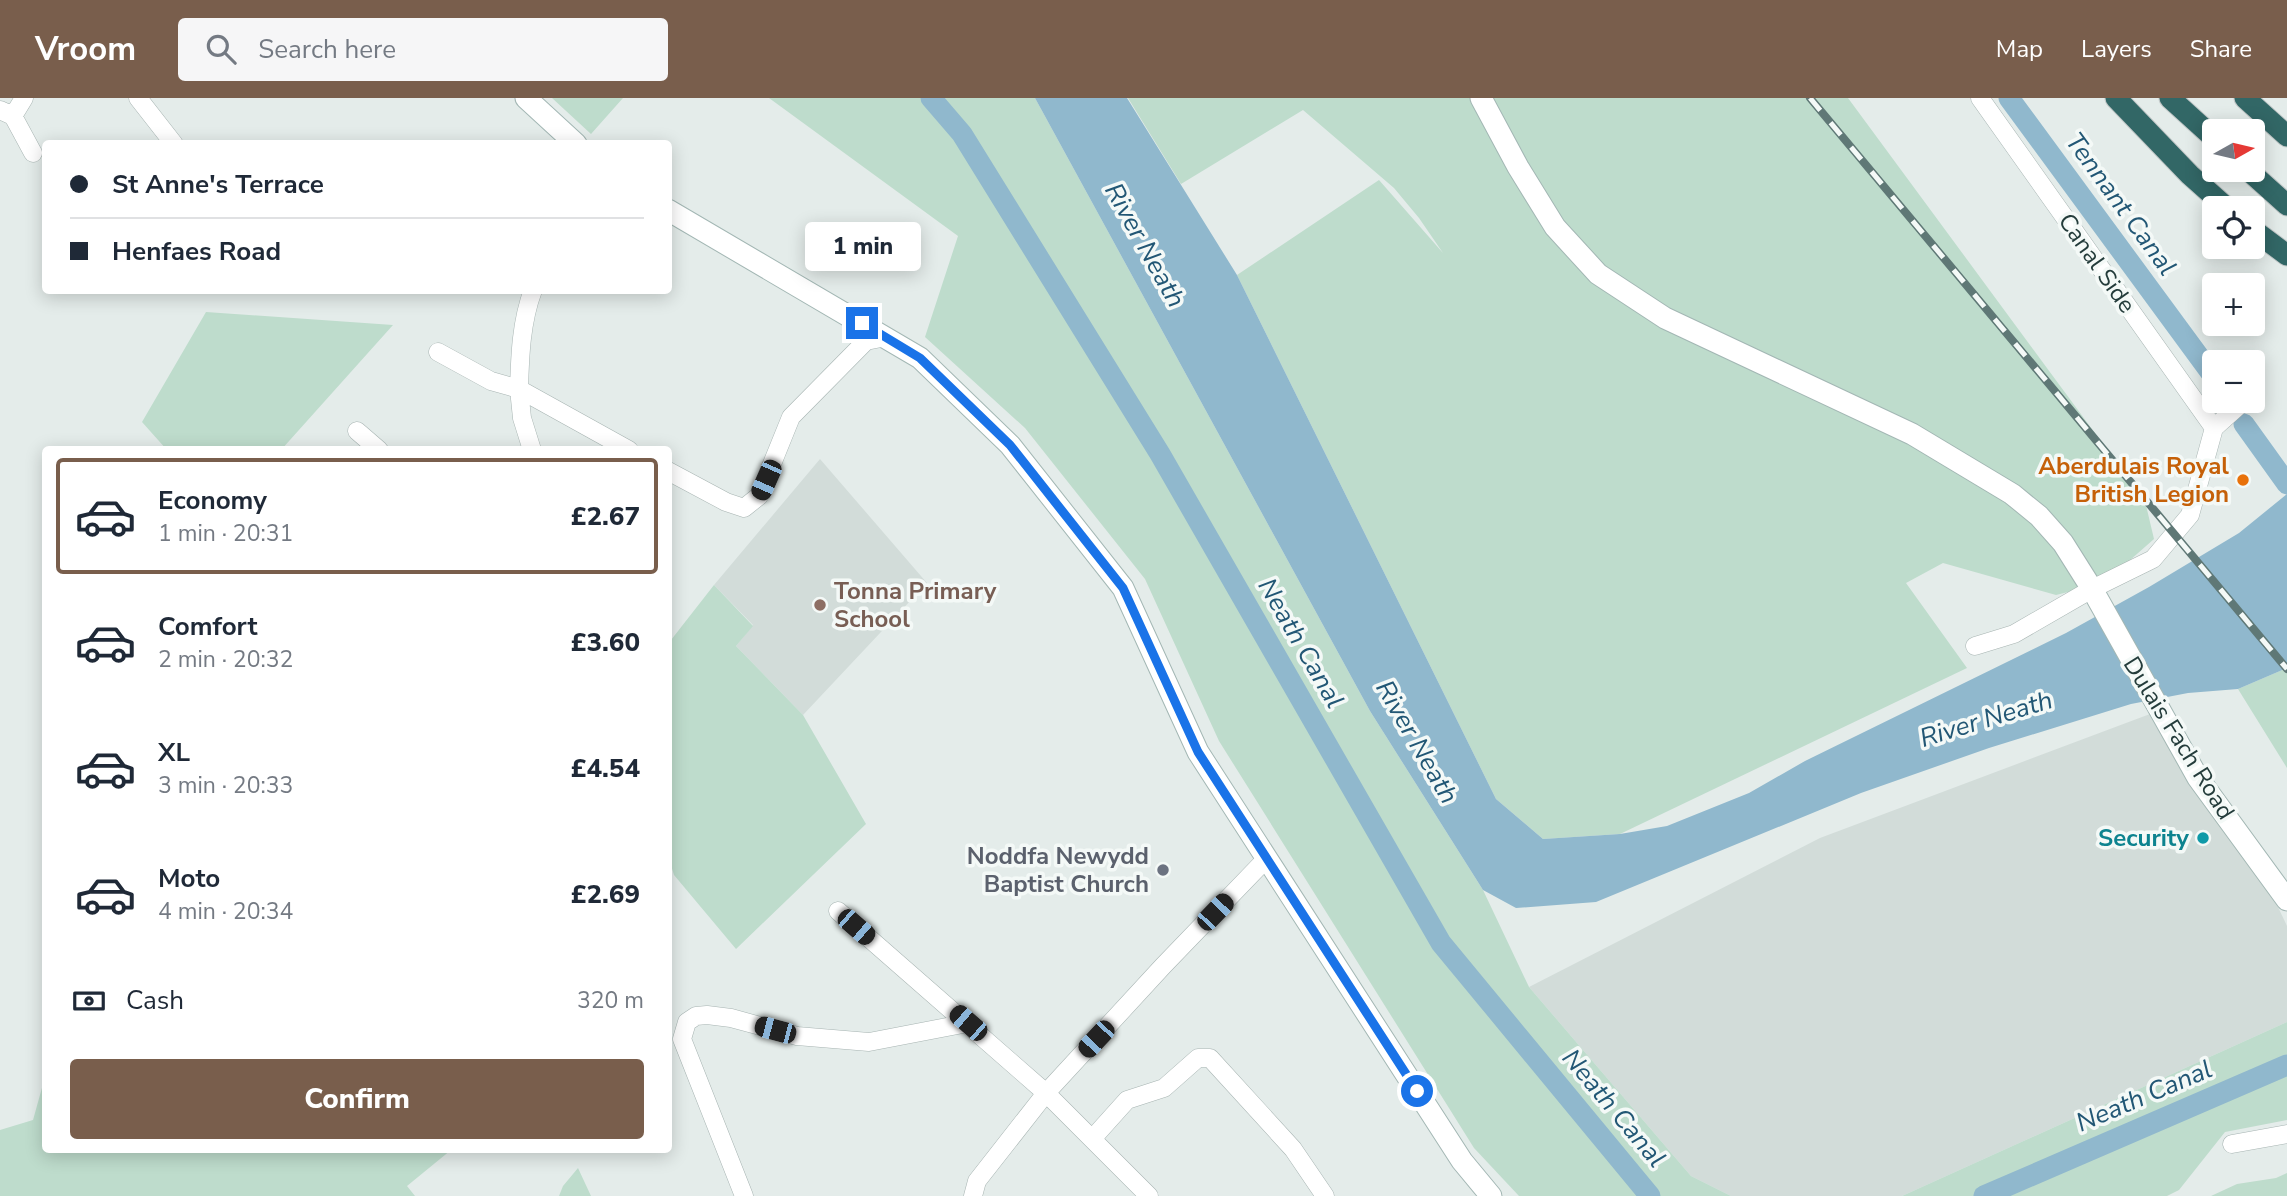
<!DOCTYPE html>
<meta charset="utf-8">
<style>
:root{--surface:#fff;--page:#f6f6f7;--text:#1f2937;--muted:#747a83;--line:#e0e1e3;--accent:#795e4c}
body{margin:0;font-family:"Nunito Sans",sans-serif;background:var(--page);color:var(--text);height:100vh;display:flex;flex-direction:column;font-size:26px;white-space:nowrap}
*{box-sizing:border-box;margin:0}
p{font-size:23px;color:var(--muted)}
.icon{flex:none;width:38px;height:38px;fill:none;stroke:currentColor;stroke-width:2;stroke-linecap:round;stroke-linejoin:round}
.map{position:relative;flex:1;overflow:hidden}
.side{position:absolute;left:42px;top:348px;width:630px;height:707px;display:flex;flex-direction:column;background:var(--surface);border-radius:7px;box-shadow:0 4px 18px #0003}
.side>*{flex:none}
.banner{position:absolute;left:42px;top:42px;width:630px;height:154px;border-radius:7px;box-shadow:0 4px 18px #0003;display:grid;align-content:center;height:154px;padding:0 28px;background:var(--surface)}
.needle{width:46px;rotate:82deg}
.tools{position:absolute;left:2202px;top:21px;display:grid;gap:14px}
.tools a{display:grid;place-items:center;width:63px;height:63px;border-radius:7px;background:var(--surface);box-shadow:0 4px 18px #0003;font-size:35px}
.end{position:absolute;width:32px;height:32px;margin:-16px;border:9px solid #1a73e8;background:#fff;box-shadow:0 0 0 4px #fff}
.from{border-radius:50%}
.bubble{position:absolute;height:49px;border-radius:7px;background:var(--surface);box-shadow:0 4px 18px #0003;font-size:23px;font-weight:800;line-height:49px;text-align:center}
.car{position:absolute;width:21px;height:42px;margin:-21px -10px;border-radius:9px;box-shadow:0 0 5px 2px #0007;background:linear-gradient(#222 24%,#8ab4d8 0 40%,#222 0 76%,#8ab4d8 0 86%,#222 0)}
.banner b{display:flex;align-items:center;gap:24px;height:66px;font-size:26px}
.banner b+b{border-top:2px solid var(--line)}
.banner i{width:18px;height:18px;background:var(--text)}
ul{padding:12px 0 0;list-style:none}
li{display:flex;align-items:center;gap:21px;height:116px;margin:0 14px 10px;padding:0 14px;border:4px solid transparent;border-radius:7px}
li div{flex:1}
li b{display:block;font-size:26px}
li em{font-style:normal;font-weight:800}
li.current{border-color:var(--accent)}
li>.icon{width:63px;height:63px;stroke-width:1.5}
.pay{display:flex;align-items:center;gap:18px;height:77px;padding:0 28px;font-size:26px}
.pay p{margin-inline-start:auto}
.cta{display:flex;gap:14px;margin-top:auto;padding:14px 28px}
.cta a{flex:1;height:80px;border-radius:7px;background:var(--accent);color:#fff;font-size:28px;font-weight:800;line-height:80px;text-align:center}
header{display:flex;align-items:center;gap:42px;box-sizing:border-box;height:98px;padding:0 35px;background:var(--accent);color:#fff}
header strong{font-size:33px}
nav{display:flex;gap:38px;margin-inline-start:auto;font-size:24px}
.search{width:490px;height:63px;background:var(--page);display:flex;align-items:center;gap:18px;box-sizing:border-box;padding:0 24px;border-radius:7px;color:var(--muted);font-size:26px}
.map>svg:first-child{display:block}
.built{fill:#d2dcd9}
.green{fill:#bedccc}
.water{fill:#90b8cd}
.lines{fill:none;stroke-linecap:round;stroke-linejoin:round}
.canal{stroke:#90b8cd;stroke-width:21}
.street-casing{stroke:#a7b4b2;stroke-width:19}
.secondary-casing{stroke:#a3b7b4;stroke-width:23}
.highway-casing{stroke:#c2c8c8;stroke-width:23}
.street{stroke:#fff;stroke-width:18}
.secondary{stroke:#fff;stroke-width:21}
.highway{stroke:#326766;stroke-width:21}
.rail-casing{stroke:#5f7876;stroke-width:8}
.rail{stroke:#f4f9f7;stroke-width:5;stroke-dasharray:16;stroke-linecap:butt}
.route{stroke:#1a73e8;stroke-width:9}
.food-dot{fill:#e8710a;stroke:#f4f9f7;stroke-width:2.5}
.education-dot{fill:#8d6e63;stroke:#f4f9f7;stroke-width:2.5}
.culture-dot{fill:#0f9aa8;stroke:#f4f9f7;stroke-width:2.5}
.worship-dot{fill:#6b7280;stroke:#f4f9f7;stroke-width:2.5}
.labels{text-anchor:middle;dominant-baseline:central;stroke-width:7;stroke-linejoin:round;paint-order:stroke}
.street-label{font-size:24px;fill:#243c3b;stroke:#f4f9f7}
.food-label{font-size:24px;font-weight:bold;fill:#c56008;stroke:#f4f9f7;text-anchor:end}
.education-label{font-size:24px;font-weight:bold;fill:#785e54;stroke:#f4f9f7;text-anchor:start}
.culture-label{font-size:24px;font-weight:bold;fill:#0d838f;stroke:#f4f9f7;text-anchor:end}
.worship-label{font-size:24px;font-weight:bold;fill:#5b616d;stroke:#f4f9f7;text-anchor:end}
.water-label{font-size:26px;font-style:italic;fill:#225775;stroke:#f4f9f7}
</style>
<header>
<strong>Vroom</strong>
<div class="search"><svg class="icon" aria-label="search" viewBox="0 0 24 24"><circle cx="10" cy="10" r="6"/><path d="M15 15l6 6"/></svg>Search here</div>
<nav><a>Map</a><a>Layers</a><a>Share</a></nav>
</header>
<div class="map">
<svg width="2287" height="1098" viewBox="0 0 2287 1098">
<rect width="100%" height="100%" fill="#e4ecea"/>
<!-- built -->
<path class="built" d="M 820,361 L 927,485 L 803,617 L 736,548 L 753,527 L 714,487 Z
M 2150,616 L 2269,790 L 2287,828 L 2287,924 L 1902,1098 L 1731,1098 L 1691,1078 L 1529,889 L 1820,740 Z"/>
<!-- green -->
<path class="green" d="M 552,0 L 623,0 L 591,36 Z
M 769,0 L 1035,0 L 1370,613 L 1483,792 L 1529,889 L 1691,1078 L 1731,1098 L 1519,1098 L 1474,1050 L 1219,643 L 1145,481 L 1025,330 L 925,239 L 958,138 Z
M 1128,0 L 1848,0 L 2145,403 L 2154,441 L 2104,485 L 2056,497 L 1943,465 L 1906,485 L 1967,570 L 1620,736 L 1543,741 L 1496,701 L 1237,177 L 1379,82 L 1443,155 L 1419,120 L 1394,90 L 1303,12 L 1181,86 Z
M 206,214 L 393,227 L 281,352 L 167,352 L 142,324 Z
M 714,487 L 753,528 L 736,548 L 803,617 L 866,726 L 736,851 L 674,777 L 669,761 L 669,542 L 671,542 Z
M 2287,570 L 2287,670 L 2238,591 Z
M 2287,924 L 2287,1022 L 2225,1034 L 2179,1092 L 2167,1098 L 1902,1098 Z
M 45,979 L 46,1052 L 451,1052 L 407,1088 L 415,1098 L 0,1098 L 0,1032 L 33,1022 Z
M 578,1070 L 591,1098 L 559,1098 L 563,1088 Z
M 2287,1075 L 2287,1098 L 2211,1098 L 2237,1086 L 2276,1080 Z"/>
<!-- water -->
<path class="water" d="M 1035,0 L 1127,0 L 1237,177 L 1496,701 L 1543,741 L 1620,736 L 1667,728 L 1749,695 L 1805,663 L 2066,535 L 2149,489 L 2239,435 L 2287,396 L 2287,570 L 2238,591 L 2188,595 L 2131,606 L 1989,650 L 1861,695 L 1596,804 L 1516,810 L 1483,792 L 1370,613 Z
M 2257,334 L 2287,377 L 2286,385 L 2281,386 L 2249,340 Z"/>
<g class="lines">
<!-- canal -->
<path class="canal" d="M 931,0 L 962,36 L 1160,356 L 1441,845 L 1650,1098
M 2009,0 L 2214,279
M 2244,326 L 2287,386
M 1984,1098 L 2287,967"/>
<!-- street casing -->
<g class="street-casing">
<path id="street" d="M 138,0 L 174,46
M 1980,0 L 2214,330
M 0,12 L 13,18 L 33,55
M 13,18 L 24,0
M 533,192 C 521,224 520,258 519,291 L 629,352
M 438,254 L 491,283 L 519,291 L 522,320 L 532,352
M 357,333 L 379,352
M 668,373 L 726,404 L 744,410 L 759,398 L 791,319 L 866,243 L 886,239
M 1975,548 L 2014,536 L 2092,491 L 2153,461 L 2190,417 L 2214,330 L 2244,303
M 838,813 L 1046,995 L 1149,1098
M 1092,1041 L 1127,1002 L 1164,990 L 1198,960 L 1210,960 L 1293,1051 L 1325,1098
M 2232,1046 L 2287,1036
M 744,1098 L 682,941 L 687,924 L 696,918 L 707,917 L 731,920 L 797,938 L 869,944 L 968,925
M 973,1098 L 977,1083 L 1046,995 L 1163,868 L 1267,760"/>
</g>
<!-- secondary casing -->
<g class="secondary-casing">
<path id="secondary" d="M 526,0 L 576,46
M 1481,0 L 1518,69 L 1555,129 L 1598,176 L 1665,220 L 1912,336 L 2012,396 L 2039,418 L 2063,445 L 2092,491 L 2198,680 L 2287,802
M 668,112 L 920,260 L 1010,347 L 1123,490 L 1198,654 L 1462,1063 L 1491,1098"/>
</g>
<!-- highway casing -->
<g class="highway-casing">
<path id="highway" d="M 2116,0 L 2190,77 L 2227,110
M 2170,0 L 2214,40
M 2245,0 L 2287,38
M 2248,72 L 2287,107
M 2252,131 L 2287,157"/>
</g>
<!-- street -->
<use href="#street" class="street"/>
<!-- secondary -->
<use href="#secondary" class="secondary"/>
<!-- highway -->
<use href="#highway" class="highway"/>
<!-- rail casing -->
<g class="rail-casing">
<path id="rail" d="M 1810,0 L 2287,571"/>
</g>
<!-- rail -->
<use href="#rail" class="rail"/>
</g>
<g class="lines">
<!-- route -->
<path class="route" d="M 862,225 L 920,260 L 1010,347 L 1123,490 L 1198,654 L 1417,993"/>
</g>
<!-- markers -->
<circle class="food-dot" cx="2243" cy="382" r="7"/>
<circle class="education-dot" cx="820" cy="507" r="7"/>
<circle class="culture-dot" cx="2203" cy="740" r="7"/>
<circle class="worship-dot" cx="1163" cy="772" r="7"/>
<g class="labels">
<!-- street labels -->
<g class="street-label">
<text transform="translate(2097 165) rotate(55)">Canal Side</text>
<text transform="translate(2179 640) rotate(58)">Dulais Fach Road</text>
</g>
<!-- food labels -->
<g class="food-label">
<text x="2229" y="368">Aberdulais Royal<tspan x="2229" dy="28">British Legion</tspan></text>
</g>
<!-- education labels -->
<g class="education-label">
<text x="834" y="493">Tonna Primary<tspan x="834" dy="28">School</tspan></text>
</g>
<!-- culture labels -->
<g class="culture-label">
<text x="2189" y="740">Security</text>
</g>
<!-- worship labels -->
<g class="worship-label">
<text x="1149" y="758">Noddfa Newydd<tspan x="1149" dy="28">Baptist Church</tspan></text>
</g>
<!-- water labels -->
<g class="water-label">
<text transform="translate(2121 106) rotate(54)">Tennant Canal</text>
<text transform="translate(1145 147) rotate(61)">River Neath</text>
<text transform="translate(1301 545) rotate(60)">Neath Canal</text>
<text transform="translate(1986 621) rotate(-17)">River Neath</text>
<text transform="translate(1417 644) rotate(60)">River Neath</text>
<text transform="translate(2144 998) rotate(-23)">Neath Canal</text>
<text transform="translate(1614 1010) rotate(50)">Neath Canal</text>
</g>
</g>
</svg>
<div class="tools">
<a><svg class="needle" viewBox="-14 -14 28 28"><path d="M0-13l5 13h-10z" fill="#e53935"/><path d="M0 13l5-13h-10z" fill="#747a83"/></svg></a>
<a><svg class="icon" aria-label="locate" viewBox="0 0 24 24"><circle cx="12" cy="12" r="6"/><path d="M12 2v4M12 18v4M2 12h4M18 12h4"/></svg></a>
<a>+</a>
<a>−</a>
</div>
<i class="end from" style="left:1417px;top:993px"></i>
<i class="end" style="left:862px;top:225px"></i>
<div class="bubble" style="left:805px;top:124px;width:116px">1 min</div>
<i class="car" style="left:766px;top:382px;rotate:204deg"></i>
<i class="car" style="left:1215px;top:814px;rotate:44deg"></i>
<i class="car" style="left:856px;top:829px;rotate:131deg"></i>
<i class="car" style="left:968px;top:925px;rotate:311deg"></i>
<i class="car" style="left:775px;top:932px;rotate:285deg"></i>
<i class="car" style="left:1096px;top:941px;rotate:223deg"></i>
<div class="banner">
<b><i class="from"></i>St Anne's Terrace</b>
<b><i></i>Henfaes Road</b>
</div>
<section class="side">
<ul>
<li class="current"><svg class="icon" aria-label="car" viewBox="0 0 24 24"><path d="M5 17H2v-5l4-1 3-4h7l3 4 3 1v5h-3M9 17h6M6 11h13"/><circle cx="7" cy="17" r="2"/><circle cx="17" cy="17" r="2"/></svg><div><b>Economy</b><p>1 min · 20:31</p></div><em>£2.67</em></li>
<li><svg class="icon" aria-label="car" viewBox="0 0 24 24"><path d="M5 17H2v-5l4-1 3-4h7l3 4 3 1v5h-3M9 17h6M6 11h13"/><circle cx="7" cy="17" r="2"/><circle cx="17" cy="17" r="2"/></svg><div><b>Comfort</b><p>2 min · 20:32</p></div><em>£3.60</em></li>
<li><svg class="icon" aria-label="car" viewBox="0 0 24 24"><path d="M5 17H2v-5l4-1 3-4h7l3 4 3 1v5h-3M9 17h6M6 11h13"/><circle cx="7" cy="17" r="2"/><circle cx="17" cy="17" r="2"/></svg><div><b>XL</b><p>3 min · 20:33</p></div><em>£4.54</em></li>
<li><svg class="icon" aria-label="car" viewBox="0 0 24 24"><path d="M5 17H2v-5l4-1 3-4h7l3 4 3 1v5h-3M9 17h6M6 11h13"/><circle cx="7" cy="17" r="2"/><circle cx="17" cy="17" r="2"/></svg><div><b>Moto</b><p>4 min · 20:34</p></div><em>£2.69</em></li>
</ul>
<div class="pay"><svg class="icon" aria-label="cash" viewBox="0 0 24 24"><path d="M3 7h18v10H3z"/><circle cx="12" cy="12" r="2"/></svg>Cash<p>320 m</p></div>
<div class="cta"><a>Confirm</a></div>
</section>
</div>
